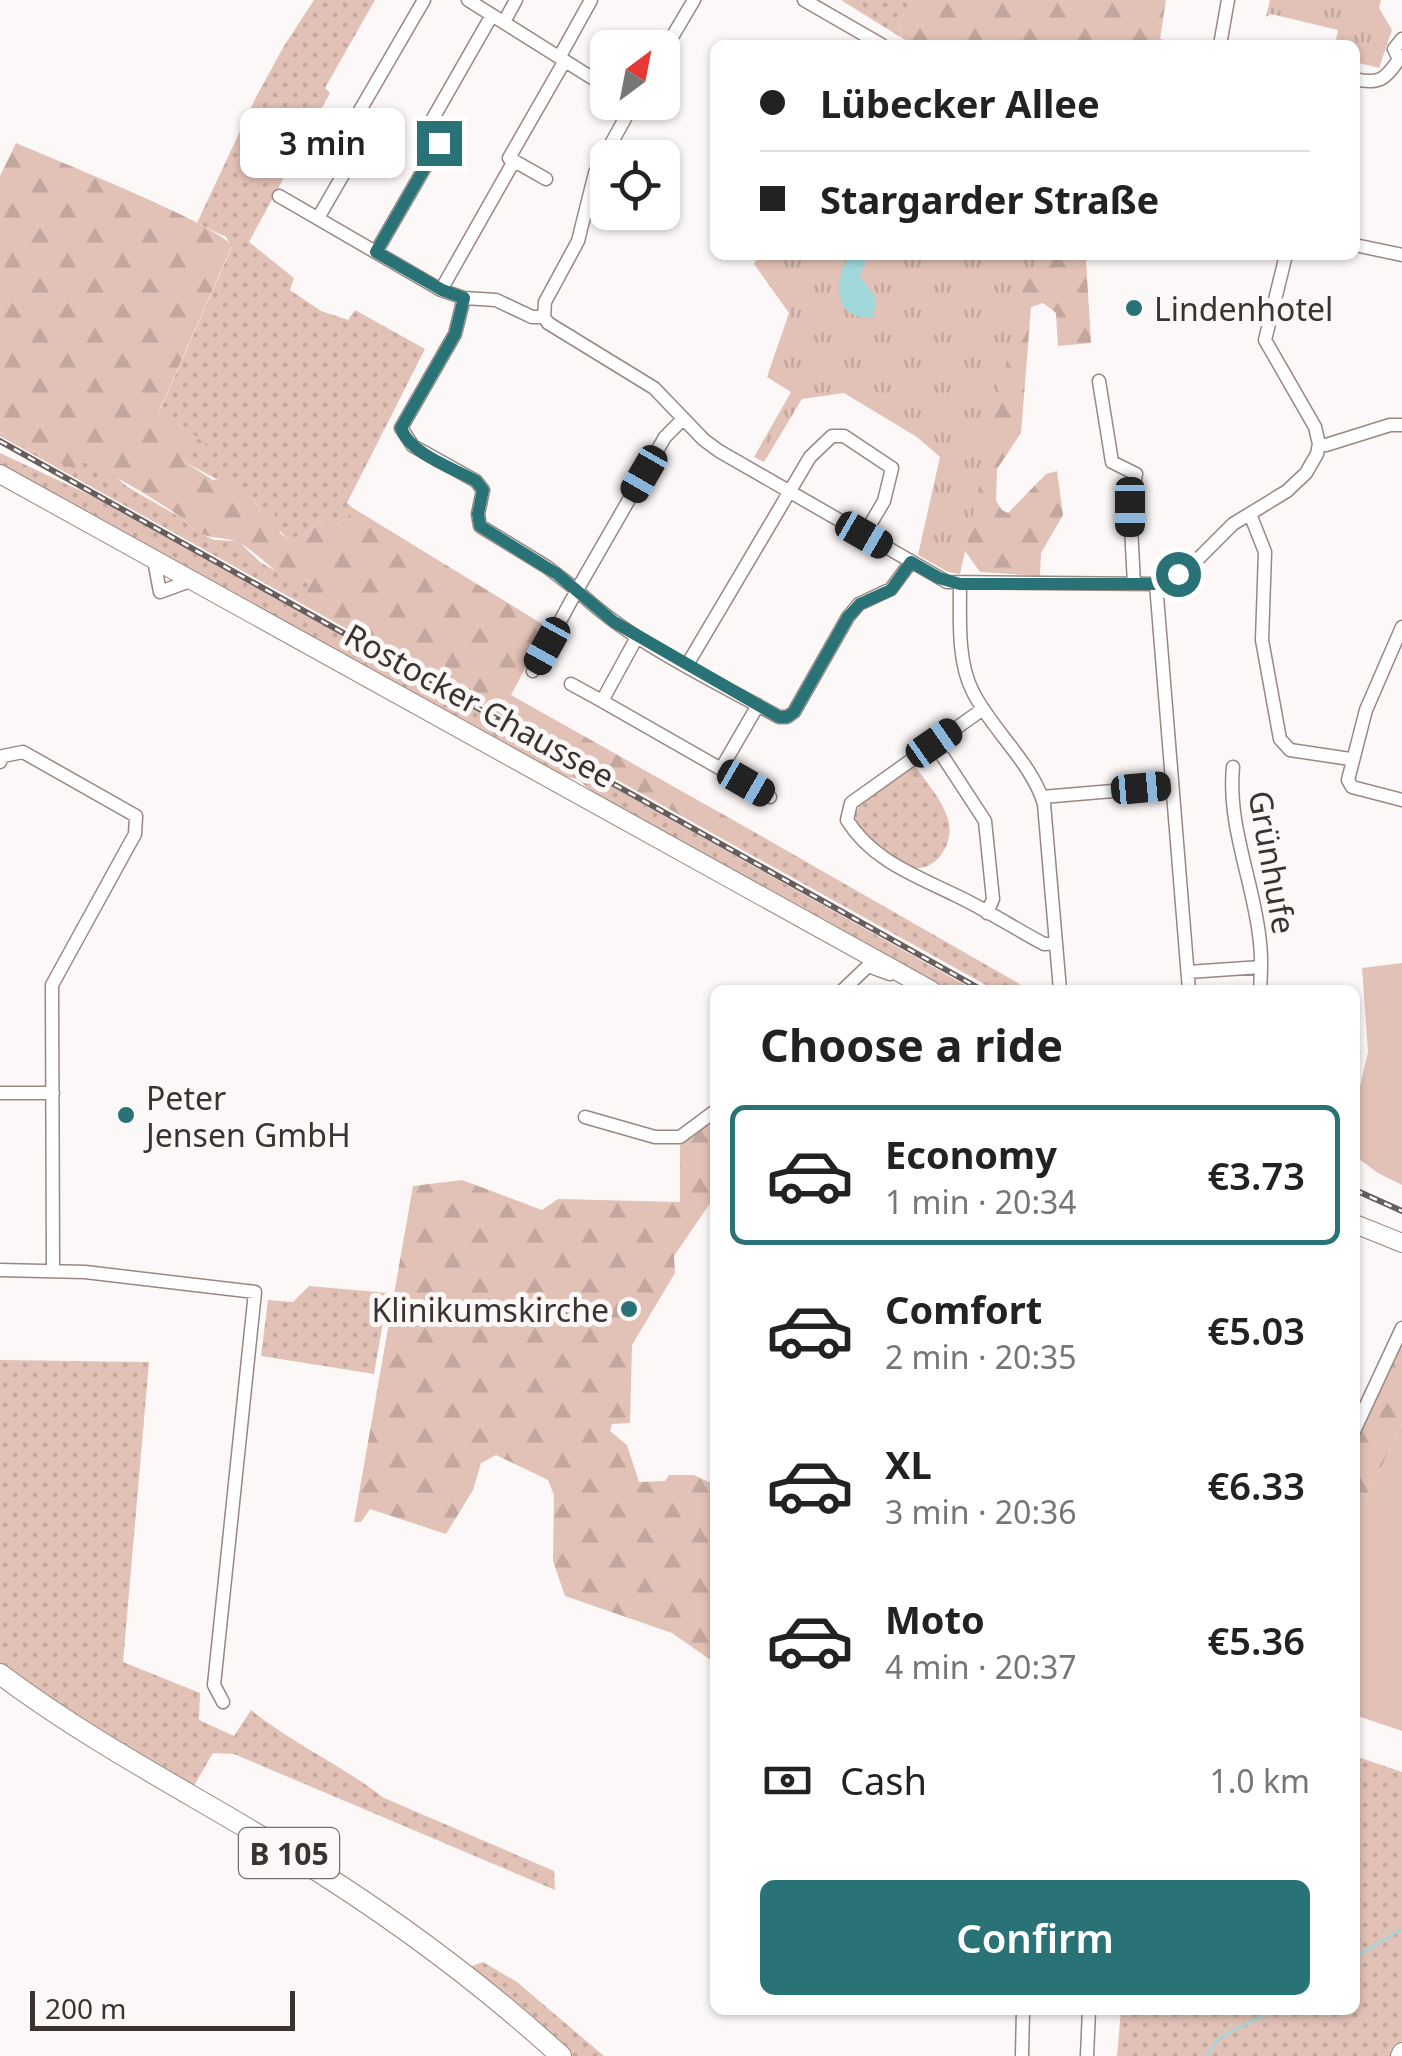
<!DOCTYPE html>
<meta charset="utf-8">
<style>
:root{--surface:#fff;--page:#f6f6f6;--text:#222;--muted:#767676;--line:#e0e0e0;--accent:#297377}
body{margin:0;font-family:"Noto Sans",sans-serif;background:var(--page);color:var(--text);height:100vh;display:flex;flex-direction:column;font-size:38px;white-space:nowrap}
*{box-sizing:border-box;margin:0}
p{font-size:32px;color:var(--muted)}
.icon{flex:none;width:55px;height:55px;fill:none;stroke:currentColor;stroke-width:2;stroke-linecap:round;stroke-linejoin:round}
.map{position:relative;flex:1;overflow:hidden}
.details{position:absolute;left:710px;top:985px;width:650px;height:1030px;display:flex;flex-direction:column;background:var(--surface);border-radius:15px;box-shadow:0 2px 8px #0004}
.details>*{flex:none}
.guide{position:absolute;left:710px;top:40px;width:650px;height:220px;border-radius:15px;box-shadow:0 2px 8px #0004;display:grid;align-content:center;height:220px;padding:0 50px;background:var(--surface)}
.needle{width:65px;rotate:32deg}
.tools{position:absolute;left:590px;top:30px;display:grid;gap:20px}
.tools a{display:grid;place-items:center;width:90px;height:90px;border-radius:15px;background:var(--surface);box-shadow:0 2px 8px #0004;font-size:50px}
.scale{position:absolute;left:30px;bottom:25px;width:265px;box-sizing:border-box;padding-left:10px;border:5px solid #3b3331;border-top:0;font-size:28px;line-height:35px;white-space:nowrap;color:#3b3331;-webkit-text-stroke:8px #fcf8f7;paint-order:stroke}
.end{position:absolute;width:45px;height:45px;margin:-22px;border:12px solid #297377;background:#fff;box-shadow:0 0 0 5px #fff}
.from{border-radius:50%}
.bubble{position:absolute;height:70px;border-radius:15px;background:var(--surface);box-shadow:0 2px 8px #0004;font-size:32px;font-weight:600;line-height:70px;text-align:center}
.car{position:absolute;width:30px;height:60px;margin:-30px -15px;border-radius:12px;box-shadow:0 0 8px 2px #0007;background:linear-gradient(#222 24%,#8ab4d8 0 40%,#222 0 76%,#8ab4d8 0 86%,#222 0)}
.guide b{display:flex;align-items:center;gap:35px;height:95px;font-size:38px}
.guide b+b{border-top:2px solid var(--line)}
.guide i{width:25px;height:25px;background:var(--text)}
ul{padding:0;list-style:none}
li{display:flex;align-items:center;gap:30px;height:140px;margin:0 20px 15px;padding:0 30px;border:5px solid transparent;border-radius:15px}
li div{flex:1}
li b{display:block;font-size:38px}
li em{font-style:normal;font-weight:600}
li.selected{border-color:var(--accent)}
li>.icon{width:90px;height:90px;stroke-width:1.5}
h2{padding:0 50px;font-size:45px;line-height:120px}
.pay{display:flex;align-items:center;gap:25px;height:110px;padding:0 50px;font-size:38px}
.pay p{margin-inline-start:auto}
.primary-button{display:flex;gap:20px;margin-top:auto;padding:20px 50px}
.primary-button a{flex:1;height:115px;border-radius:15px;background:var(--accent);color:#fff;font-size:40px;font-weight:600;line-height:115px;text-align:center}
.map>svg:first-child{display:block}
.grass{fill:url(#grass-dots)}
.forest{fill:url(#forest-firs)}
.park{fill:url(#park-tufts)}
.garden{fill:#e2c1b6}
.water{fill:#a0d8db}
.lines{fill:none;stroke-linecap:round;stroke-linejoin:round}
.stream{stroke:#a0d8db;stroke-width:2.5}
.minor-casing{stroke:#998781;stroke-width:15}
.major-casing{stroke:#998781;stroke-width:20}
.highway-casing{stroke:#998781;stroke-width:22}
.minor{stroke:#fff;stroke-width:12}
.major{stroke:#fff;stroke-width:18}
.highway{stroke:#fff;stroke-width:20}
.rail-casing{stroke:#655e5d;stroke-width:6}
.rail{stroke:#fcf8f7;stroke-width:2.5;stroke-dasharray:8;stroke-linecap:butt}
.route{stroke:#297377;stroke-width:12}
.poi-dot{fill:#297377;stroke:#fcf8f7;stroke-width:4}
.labels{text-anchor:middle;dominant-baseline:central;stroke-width:10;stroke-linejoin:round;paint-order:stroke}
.shield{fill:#fcf8f7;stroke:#756e6c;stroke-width:2.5}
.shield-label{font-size:30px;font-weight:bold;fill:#3b3331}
.poi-label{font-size:32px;fill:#3b3331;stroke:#fcf8f7;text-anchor:start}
.street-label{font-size:32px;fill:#3b3331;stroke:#fcf8f7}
</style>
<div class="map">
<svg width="1402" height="2056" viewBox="0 0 1402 2056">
<defs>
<pattern id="grass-dots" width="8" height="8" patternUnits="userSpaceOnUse" patternTransform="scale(2.5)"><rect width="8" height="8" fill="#e2c1b6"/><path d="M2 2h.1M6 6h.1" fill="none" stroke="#c3a69d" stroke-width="1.8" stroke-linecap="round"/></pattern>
<pattern id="forest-firs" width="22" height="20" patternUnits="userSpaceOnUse" patternTransform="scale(2.5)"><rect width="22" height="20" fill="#e2c1b6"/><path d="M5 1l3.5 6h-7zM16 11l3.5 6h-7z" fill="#c3a69d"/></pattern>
<pattern id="park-tufts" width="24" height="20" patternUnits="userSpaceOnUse" patternTransform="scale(2.5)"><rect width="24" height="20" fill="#e2c1b6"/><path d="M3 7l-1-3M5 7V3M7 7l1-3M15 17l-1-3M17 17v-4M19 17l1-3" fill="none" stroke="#c3a69d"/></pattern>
</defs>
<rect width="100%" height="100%" fill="#fcf8f7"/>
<!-- grass -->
<path class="grass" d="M 314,0 L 375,0 L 325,88 L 330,93 L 249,242 L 294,278 L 290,290 L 321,311 L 348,320 L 355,310 L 425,349 L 347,503 L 353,508 L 340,532 L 321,520 L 306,533 L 289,540 L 261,512 L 253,499 L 183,461 L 190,448 L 159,412 L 232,247 L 226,237 L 197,223 L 256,97 L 284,46 Z
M 841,0 L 911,0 L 899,22 L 902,38 Z
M 0,432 L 40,455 L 93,464 L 112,473 L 126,486 L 183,519 L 192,529 L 214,540 L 238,541 L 260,562 L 289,579 L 305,579 L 312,583 L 302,604 L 0,436 Z
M 0,453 L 109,504 L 974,990 L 939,990 L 609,805 L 577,779 L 556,775 L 0,465 Z
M 914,765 C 926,782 942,799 948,819 C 955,841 938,872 912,868 C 894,865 859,834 855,816 L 859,806 Z
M 749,829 L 1030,990 L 995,990 L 737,847 Z
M 309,1286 L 388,1293 L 374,1374 L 261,1356 L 268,1300 L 293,1302 Z
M 0,1360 L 149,1362 L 123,1662 L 200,1693 L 199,1720 L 234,1736 L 251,1710 C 293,1744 342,1765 384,1798 L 554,1871 L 555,1890 L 234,1754 L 213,1753 L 192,1789 L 0,1667 Z
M 1355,1756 L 1402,1772 L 1402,2040 L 1393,2056 L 1117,2056 L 1121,2010 L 1355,2010 Z
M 483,1962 L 517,1982 L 604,2056 L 571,2056 L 466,1968 Z"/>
<!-- forest -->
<path class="forest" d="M 911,0 L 1166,0 L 1160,39 L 1188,45 L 915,45 L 902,38 L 899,22 Z
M 16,143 C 50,158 220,225 232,246 L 159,411 L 183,425 L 207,446 L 201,454 L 190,449 L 183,461 L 213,480 L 230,478 L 253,499 L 261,512 L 266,509 L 275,514 L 280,533 L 288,539 L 306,533 L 321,520 L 340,531 L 353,508 L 547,627 L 511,695 L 749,829 L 737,847 L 302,604 L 311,582 L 305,579 L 298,590 L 292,588 C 290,582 248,547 240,543 C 226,536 210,540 195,531 C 185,524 192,527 184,520 C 169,507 99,465 81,462 L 75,469 L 40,455 L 0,432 L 0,176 Z
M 963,255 L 1089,255 L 1086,260 L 1091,343 L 1058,346 L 1056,313 L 1043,303 L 1031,307 L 1021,433 L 997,469 L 996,501 L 1002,510 L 1008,513 L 1046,474 L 1057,471 L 1063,515 L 1041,553 L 1040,576 L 980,572 L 965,551 L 1023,282 Z
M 715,1111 L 715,1196 L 674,1256 L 675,1273 L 632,1345 L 630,1423 L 612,1424 L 610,1431 L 627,1445 L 639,1482 L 665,1481 L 669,1475 L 694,1475 L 715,1485 L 715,1663 L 672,1633 L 565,1596 L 553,1561 L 554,1495 L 548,1480 L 496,1455 L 481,1463 L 473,1490 L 446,1534 L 370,1509 L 361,1522 L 354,1522 L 413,1186 L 462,1180 L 542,1210 L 558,1199 L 680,1202 L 680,1137 Z
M 1402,1328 L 1402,1424 L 1355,1523 L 1355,1429 Z"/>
<!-- park -->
<path class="park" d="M 1270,0 L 1381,0 L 1379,8 L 1392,30 L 1379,68 L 1355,62 L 1355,45 L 1335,45 L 1338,30 L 1271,14 L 1266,17 Z
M 759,255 L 1040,255 L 1024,283 L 960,574 L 948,572 L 918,555 L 940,457 L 917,437 L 844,393 L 802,399 L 764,462 L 754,457 L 791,392 L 767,377 L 789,313 L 754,264 Z"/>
<!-- garden -->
<path class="garden" d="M 1402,963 L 1402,1185 L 1378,1173 L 1355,1156 L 1355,1108 L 1368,1052 L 1362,968 Z
M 1402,1424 L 1402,1731 L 1355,1715 L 1355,1523 Z"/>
<!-- water -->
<path class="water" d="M 850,255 L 868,255 L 860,276 L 876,298 L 873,318 C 833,319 832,281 850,255 Z"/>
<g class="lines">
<!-- stream -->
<path class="stream" d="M 1355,1957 L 1402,1929
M 1206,2056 L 1220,2037 L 1275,2010"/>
<!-- minor casing -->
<g class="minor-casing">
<path id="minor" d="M 468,0 L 608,88
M 804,0 L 882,45
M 504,22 L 516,0
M 1220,45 L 1228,0
M 662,54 L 694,0
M 560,56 L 591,0
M 1399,59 L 1394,49 L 1402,39
M 1355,79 C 1379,85 1386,79 1399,59
M 634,102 L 595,173 L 578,241 L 545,302 L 544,317 L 548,323 L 654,388 L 704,440 L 719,451 L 947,582 L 1156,584 L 1192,565 L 1233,524 L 1287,491 L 1306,473 L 1317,454 L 1319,444 L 1315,427 L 1265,340 L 1286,255
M 546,179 L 509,158 L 564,62
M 279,196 L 441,290 L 464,298
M 318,218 L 369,130 L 359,112 L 424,0
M 1355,245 L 1402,255
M 376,252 L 439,143 L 424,134 L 492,15
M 441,290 L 514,161
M 544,317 L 532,317 L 496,300 L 464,298 L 455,334 L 401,428 L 413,446 L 476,481 L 483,490 L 478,514 L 480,526 L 547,567 L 577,590 L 665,437 L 683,419
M 1099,381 L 1112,462 L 1136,474 L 1130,507 L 1134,584
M 1319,444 L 1326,445 L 1390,425 L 1402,425
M 1250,514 L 1265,552 L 1262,640 L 1280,739 L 1290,750 L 1350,759
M 154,560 L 160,592 L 190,581
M 960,583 C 960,617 957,662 973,692 C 992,730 1032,763 1044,804 L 1060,990
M 1156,584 L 1189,990
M 1402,627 L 1366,710 L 1348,780 L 1352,787 L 1402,800
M 637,637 L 602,701 L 721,769 L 758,705
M 687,665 L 810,457 L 832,436 L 844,436 L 892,468 L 884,501 L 864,535
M 533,671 L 577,590 C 627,640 716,682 779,717 L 787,717 L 794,712 L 848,617 L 859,604 L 891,589 L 911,562
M 571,684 L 602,701
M 983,709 L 851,803 L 847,820 C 872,860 914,875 955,895 C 985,909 1014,928 1044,944 L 1056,943
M 934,743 L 985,821 L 993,899 L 987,913
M 0,762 L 3,756 L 23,752 L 136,816 L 135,834 L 52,985 L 53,1270
M 1233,767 C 1227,827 1255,885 1260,943 C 1262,959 1261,975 1260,990
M 721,769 L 770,797
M 1042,797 L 1172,786
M 1188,972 L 1261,967
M 843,990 L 868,966 L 890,974
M 0,1093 L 53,1093
M 585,1117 L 655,1137 L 680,1137 L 715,1111
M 0,1270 L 85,1272 L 255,1292 L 214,1685 L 223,1702
M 1355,1429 L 1402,1328
M 1022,2056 L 1023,2010
M 1087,2056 L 1089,2010"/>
</g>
<!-- major casing -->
<g class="major-casing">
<path id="major" d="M 0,474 L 931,990
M 1355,1224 L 1402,1243
M 1400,2056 L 1402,2052"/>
</g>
<!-- highway casing -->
<g class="highway-casing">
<path id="highway" d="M 0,1674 C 92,1743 194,1795 292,1855 C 388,1914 478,1980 561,2056"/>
</g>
<!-- minor -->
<use href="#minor" class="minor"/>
<!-- major -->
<use href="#major" class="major"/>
<!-- highway -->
<use href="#highway" class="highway"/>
<!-- rail casing -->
<g class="rail-casing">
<path id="rail" d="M 0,441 L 982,990
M 1355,1190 L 1402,1211"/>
</g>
<!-- rail -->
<use href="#rail" class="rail"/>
</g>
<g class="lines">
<!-- route -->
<path class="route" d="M 439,143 L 376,252 L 442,290 L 464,298 L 455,334 L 401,428 C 410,454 453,468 476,481 L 483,490 L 478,514 L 480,526 L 557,574 L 614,622 L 779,717 L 787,717 L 794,712 L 848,617 L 860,604 L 891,590 L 911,562 L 939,578 L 960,584 L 1156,584 L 1178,574"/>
</g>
<!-- markers -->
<g class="poi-dot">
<circle cx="1134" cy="308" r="10"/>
<circle cx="126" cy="1115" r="10"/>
<circle cx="629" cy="1309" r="10"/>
</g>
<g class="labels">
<!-- shield labels -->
<rect class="shield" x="239" y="1828" width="100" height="50" rx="8"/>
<g class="shield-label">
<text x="289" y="1853">B 105</text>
</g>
<!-- poi labels -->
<g class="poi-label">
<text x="1154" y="308">Lindenhotel</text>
<text x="146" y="1097">Peter<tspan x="146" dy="37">Jensen GmbH</tspan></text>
<text x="609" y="1309" text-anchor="end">Klinikumskirche</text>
</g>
<!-- street labels -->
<g class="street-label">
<text transform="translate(480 705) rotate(29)">Rostocker Chaussee</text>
<text transform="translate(1273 862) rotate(80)">Grünhufe</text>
</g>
</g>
</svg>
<div class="tools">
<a><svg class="needle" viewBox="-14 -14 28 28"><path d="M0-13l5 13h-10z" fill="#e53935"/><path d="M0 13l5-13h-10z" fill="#767676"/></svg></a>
<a><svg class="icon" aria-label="locate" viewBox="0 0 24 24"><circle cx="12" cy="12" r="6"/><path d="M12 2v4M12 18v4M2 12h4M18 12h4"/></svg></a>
</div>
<div class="scale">200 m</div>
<i class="end from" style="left:1178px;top:574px"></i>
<i class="end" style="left:439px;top:143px"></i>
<div class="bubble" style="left:240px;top:108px;width:165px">3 min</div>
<i class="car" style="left:644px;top:474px;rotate:210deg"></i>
<i class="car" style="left:1130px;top:507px;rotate:180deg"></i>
<i class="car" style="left:864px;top:535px;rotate:120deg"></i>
<i class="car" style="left:547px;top:646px;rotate:209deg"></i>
<i class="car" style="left:934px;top:743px;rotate:55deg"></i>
<i class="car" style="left:746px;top:783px;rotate:120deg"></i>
<i class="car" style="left:1141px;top:788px;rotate:85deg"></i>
<div class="guide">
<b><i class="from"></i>Lübecker Allee</b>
<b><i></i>Stargarder Straße</b>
</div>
<section class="details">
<h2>Choose a ride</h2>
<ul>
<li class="selected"><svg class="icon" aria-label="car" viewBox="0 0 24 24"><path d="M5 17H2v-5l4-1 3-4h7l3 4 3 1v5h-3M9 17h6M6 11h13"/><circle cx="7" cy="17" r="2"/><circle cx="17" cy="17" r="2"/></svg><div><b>Economy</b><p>1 min · 20:34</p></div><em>€3.73</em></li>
<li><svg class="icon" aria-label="car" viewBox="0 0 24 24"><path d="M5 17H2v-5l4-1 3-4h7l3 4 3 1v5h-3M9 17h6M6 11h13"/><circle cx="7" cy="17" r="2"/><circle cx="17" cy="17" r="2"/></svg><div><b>Comfort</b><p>2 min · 20:35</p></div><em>€5.03</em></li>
<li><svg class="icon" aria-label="car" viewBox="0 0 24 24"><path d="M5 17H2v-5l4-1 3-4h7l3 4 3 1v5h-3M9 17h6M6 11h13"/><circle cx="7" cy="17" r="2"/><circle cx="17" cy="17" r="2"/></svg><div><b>XL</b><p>3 min · 20:36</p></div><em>€6.33</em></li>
<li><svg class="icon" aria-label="car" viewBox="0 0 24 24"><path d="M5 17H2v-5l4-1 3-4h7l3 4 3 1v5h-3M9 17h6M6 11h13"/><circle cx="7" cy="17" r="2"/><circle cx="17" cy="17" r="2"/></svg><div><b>Moto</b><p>4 min · 20:37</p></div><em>€5.36</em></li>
</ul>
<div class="pay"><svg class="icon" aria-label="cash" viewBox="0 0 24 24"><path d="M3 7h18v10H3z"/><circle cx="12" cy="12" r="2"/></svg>Cash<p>1.0 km</p></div>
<div class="primary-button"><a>Confirm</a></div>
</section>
</div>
